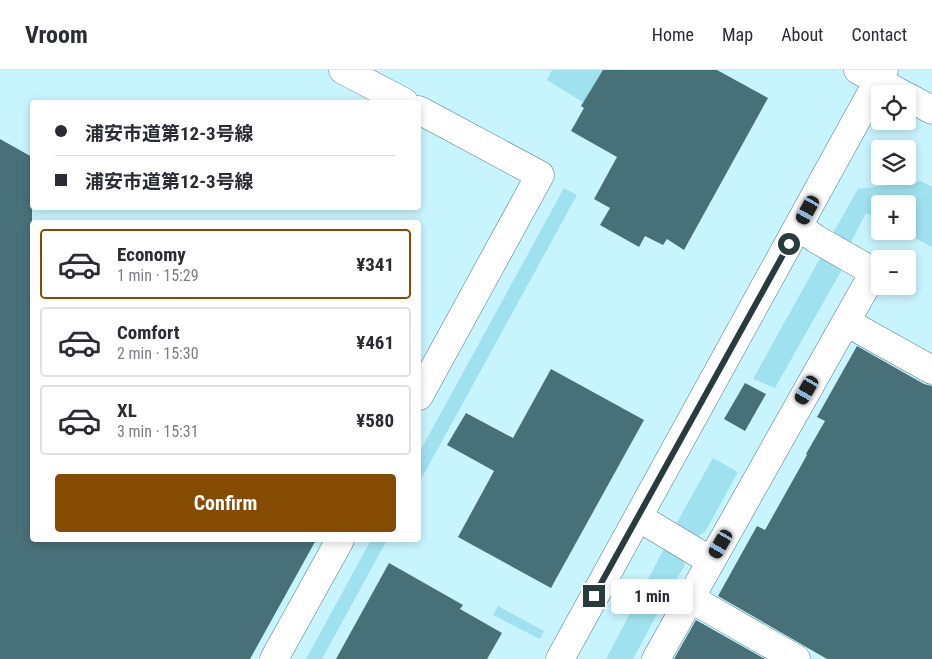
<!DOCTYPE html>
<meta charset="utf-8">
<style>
:root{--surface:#fff;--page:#f2f2f3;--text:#2b2b33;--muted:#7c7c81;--line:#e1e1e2;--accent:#864b02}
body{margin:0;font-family:"Roboto Condensed","Noto Sans JP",sans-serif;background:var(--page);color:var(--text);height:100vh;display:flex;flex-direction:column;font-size:19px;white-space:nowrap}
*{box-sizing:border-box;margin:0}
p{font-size:16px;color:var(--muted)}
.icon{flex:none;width:28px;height:28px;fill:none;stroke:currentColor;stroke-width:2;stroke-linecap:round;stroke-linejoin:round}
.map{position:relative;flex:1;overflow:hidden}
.drawer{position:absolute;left:30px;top:150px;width:391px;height:322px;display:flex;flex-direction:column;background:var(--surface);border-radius:5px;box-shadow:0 2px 8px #0003}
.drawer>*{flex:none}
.guide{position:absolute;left:30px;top:30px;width:391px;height:110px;border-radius:5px;box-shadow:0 2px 8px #0003;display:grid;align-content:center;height:110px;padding:0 25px;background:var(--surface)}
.fabs{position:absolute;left:871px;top:15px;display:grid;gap:10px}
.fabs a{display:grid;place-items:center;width:45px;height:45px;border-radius:5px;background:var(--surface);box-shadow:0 2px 8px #0003;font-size:25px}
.end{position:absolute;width:22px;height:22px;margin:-11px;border:6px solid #2a3b3e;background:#fff;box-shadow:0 0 0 2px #fff}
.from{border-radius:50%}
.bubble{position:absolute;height:35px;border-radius:5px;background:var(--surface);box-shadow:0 2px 8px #0003;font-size:16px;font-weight:700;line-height:35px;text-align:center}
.car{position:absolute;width:15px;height:30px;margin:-15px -8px;border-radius:6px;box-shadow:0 0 4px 1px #0007;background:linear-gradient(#222 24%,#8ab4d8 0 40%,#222 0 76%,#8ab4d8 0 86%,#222 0)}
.guide b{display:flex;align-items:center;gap:18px;height:48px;font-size:19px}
.guide b+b{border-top:1px solid var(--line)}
.guide i{width:12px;height:12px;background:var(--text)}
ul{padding:9px 0 0;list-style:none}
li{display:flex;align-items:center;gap:15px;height:70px;margin:0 10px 8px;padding:0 15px;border:2px solid var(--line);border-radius:5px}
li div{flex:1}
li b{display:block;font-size:19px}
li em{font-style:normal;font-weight:700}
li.active{border-color:var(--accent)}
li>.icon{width:45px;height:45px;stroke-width:1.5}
.cta{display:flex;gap:10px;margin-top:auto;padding:10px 25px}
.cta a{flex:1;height:58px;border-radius:5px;background:var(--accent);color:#fff;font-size:20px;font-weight:700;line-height:58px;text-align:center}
header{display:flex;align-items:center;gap:30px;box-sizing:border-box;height:70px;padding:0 25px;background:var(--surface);border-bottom:1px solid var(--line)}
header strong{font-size:24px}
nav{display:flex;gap:28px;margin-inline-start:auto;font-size:18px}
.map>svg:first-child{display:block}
.green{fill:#a0e1ef}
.building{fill:#487078}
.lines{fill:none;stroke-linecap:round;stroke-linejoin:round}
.minor-casing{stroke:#527a82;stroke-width:29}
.minor{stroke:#fff;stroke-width:28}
.route{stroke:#2a3b3e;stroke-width:6}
</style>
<header>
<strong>Vroom</strong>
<nav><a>Home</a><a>Map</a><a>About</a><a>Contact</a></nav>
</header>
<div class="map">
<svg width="932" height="589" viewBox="0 0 932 589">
<rect width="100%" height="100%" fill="#c8f4fd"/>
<!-- green -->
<path class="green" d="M 552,0 L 650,0 L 602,44 L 547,10 Z
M 921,111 L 932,117 L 932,177 L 902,161 L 908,161 L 908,134 L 880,134 L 880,150 L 866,143 L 850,174 L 833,163 L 858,119 Z
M 564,118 L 577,125 L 419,413 L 419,383 Z
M 823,183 L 844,196 L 775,318 L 753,309 Z
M 713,388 L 738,402 L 705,462 L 697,467 L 676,454 Z
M 371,470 L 387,470 L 322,589 L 306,589 Z
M 665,477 L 682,488 L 685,495 L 664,531 L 633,589 L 606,589 Z
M 498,536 L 544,561 L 540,569 L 493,545 Z"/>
<!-- building -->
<path class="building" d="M 603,0 L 717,0 L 768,28 L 684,180 L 667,169 L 663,175 L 645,166 L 639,177 L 600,155 L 610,138 L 594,129 L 617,87 L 571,61 L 584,38 L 581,36 Z
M 0,69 L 32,87 L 32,470 L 316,470 L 250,589 L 0,589 Z
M 857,276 L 924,314 L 932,316 L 932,589 L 827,589 L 718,526 L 757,456 L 765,460 L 807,385 L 806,384 L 825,351 L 817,347 Z
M 551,299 L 644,350 L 551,518 L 458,467 L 494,401 L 447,375 L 466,343 L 513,368 Z
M 745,313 L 766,324 L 745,361 L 724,349 Z
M 389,493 L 463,535 L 460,539 L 502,563 L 487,589 L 336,589 Z
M 696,550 L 765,589 L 674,589 Z"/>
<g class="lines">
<!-- minor casing -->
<g class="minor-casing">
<path id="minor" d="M 343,0 L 404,32
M 858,0 L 902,24
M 908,27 L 932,40
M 419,40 L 540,105 L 419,326
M 846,252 L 932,300
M 638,447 L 711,491
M 690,528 L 796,589
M 274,589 L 340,470
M 560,589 L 884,0
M 656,589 L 874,202 L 816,169 L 798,156"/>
</g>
<!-- minor -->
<use href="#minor" class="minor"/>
</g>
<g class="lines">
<!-- route -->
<path class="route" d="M 594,526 L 789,174"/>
</g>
</svg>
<div class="fabs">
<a><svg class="icon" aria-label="locate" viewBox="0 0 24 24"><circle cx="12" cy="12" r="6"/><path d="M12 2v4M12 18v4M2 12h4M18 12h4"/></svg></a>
<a><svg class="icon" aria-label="layers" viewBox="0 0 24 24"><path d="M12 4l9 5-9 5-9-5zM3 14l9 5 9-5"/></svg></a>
<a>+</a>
<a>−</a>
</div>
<i class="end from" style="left:789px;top:174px"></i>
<i class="end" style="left:594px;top:526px"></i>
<div class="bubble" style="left:611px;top:509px;width:82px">1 min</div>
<i class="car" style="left:808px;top:140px;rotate:209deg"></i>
<i class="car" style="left:807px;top:320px;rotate:210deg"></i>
<i class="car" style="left:721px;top:474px;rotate:210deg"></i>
<div class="guide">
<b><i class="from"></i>浦安市道第12-3号線</b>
<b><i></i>浦安市道第12-3号線</b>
</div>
<section class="drawer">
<ul>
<li class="active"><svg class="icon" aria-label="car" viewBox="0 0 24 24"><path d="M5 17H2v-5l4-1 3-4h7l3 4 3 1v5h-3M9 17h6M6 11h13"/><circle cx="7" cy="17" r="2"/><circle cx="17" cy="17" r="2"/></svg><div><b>Economy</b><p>1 min · 15:29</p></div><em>¥341</em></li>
<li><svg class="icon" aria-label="car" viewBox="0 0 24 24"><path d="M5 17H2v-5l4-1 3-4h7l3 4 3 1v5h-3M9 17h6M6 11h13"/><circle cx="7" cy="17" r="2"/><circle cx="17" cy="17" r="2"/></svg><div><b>Comfort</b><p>2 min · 15:30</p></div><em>¥461</em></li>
<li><svg class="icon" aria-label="car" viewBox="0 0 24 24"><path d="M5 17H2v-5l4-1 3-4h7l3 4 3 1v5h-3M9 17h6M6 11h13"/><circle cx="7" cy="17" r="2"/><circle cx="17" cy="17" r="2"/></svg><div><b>XL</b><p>3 min · 15:31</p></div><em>¥580</em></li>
</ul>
<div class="cta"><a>Confirm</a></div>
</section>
</div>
